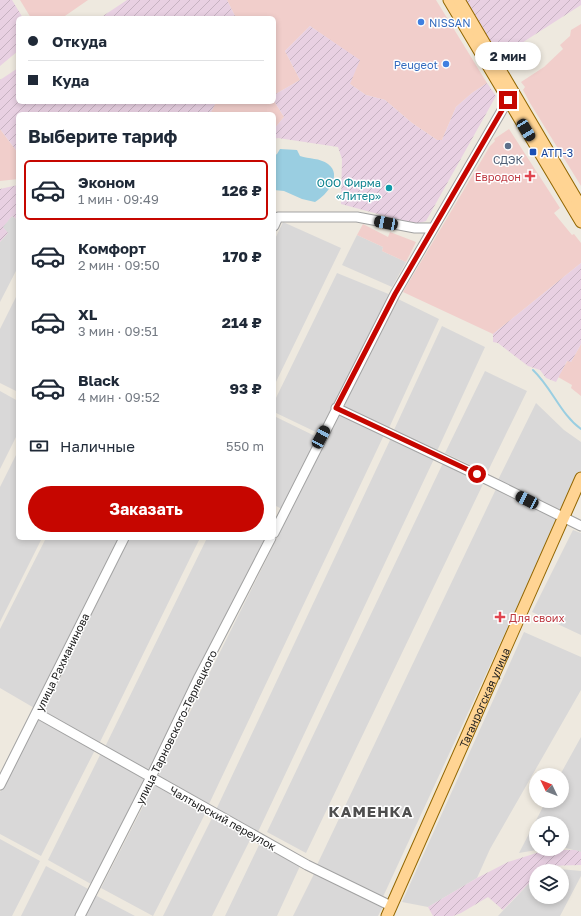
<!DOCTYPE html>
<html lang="ru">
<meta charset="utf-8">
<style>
:root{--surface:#fff;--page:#f6f6f7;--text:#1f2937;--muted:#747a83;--line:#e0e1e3;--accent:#c60600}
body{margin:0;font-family:"Golos Text",sans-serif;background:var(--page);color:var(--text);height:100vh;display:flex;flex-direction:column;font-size:15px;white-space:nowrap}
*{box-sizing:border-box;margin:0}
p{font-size:13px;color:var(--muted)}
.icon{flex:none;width:22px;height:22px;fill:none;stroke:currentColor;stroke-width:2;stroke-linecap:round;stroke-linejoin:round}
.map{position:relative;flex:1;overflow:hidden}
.sheet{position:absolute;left:16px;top:112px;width:260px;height:428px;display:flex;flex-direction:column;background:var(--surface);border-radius:6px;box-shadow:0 2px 6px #0003}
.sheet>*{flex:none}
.top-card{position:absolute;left:16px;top:16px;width:260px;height:88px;border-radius:6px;box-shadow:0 2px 6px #0003;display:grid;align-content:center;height:88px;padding:0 12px;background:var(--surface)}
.needle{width:26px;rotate:313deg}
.controls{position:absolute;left:529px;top:768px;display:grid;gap:8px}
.controls a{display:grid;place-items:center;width:40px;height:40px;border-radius:50%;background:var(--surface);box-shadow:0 2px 6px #0003;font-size:20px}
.end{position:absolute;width:18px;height:18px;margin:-9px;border:5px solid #c60600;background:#fff;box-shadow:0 0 0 2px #fff}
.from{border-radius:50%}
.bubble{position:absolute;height:28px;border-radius:14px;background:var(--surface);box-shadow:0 2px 6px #0003;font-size:13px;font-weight:700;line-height:28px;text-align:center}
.car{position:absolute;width:12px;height:24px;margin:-12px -6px;border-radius:5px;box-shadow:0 0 3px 1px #0007;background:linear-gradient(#222 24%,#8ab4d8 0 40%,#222 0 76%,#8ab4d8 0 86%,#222 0)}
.top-card b{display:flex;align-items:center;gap:14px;height:38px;font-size:15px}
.top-card b+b{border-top:1px solid var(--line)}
.top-card i{width:10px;height:10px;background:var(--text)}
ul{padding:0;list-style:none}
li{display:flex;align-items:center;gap:12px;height:60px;margin:0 8px 6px;padding:0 4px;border:2px solid transparent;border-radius:6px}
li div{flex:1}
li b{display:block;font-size:15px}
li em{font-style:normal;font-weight:700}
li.selected{border-color:var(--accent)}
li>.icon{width:36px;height:36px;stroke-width:1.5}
h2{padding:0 12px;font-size:18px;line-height:48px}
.pay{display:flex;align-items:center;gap:10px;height:44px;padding:0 12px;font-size:15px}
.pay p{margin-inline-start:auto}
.button{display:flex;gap:8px;margin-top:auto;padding:8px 12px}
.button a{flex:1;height:46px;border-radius:24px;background:var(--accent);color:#fff;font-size:16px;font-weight:700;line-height:46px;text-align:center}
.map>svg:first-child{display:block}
.residential{fill:#d9d8d8}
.commercial{fill:#f1cecb}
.industrial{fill:url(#industrial-furrows)}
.water{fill:#9acee1}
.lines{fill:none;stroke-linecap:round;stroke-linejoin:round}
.stream{stroke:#9acee1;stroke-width:2}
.minor-casing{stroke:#a2a2a2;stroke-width:11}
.major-casing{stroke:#926600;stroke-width:13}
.minor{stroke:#fff;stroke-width:9}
.major{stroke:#ffd493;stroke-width:11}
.route{stroke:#c60600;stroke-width:5}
.shop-dot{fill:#3f7fe0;stroke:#fff;stroke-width:1.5}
.service-dot{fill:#5c6f8a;stroke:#fff;stroke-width:1.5}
.transit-dot{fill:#1a4fb4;stroke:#fff;stroke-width:1.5}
.health-dot{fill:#e0444e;stroke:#fff;stroke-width:1.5}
.culture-dot{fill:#0f9aa8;stroke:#fff;stroke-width:1.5}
.labels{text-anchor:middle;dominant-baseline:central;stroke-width:3;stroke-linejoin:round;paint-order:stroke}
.shop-label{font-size:11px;fill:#366cbe;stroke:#fff;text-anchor:start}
.transit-label{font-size:11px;fill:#164399;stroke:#fff;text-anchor:start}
.service-label{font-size:11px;fill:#4e5e75;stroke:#fff}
.health-label{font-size:11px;fill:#be3a42;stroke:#fff;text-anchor:end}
.culture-label{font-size:11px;fill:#0d838f;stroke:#fff;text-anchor:end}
.street-label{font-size:11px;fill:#1b1b1b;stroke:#fff}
.district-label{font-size:15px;font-weight:bold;letter-spacing:1px;fill:#4e4e4e;stroke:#fff}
</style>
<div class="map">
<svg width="581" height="916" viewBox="0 0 581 916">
<defs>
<pattern id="industrial-furrows" width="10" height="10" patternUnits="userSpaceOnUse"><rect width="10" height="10" fill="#e8d0e2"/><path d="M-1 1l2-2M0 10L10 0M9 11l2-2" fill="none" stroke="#c6b2c1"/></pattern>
</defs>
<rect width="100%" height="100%" fill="#eee9df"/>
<!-- residential -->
<path class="residential" d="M 12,216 L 18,220 L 18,267 L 0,302 L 0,242 L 8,233 L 2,227 Z
M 283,222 L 341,248 L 274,386 L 274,241 Z
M 357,235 L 383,247 L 382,251 L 406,262 L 392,287 L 342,265 Z
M 337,273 L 391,295 L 320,434 L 274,412 L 274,402 Z
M 18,293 L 18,392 L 0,383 L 0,329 Z
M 398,299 L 439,319 L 389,428 L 344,407 L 374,340 Z
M 442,326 L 485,347 L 437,451 L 394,430 Z
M 485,371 L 527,391 L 487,473 L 445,453 Z
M 0,391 L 18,401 L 18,433 L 0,469 Z
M 536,403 L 564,430 L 581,442 L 581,470 L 562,511 L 498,480 Z
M 339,414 L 384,435 L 209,804 L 158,776 Z
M 274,416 L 319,438 L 284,510 L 274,505 Z
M 391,438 L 434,459 L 257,834 L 215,812 Z
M 18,451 L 18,538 L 42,538 L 0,622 L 0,487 Z
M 443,463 L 484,482 L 306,853 L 267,832 Z
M 496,489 L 558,518 L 382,899 L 316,867 Z
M 573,530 L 581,533 L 581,635 L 532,612 Z
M 46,538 L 120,538 L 36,709 L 0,688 L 0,629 Z
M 129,538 L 200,538 L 99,744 L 44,711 Z
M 207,538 L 270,538 L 148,774 L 104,749 Z
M 524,632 L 581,657 L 581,690 L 490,849 L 477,878 L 428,907 L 402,902 Z
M 40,716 L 96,748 L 41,856 L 0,834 L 0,792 Z
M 581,737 L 581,852 L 562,847 L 562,823 L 536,823 L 536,849 L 542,849 L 519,853 L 546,801 L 562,801 L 562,775 L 560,775 Z
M 101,753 L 146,779 L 91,884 L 48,860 Z
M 155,783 L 206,812 L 153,916 L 101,888 Z
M 213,816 L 251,838 L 212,916 L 163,916 Z
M 0,839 L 40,861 L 12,916 L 0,916 Z
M 259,845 L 300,866 L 277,916 L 225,916 Z
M 46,866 L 90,890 L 77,916 L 21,916 Z
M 549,868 L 581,871 L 581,876 L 560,916 L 498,916 L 536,876 L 536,897 L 562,897 L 562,871 L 545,871 Z
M 314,874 L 383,906 L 378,916 L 293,916 Z
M 95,895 L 135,916 L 84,916 Z"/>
<!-- commercial -->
<path class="commercial" d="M 20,0 L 88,0 L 62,18 L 31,18 Z
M 227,0 L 436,0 L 487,83 L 472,93 L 456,107 L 442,140 L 437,140 L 412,123 L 385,100 L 366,95 L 350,84 L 340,47 L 310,26 L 285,51 L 300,80 L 274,95 L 274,18 L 236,18 Z
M 581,24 L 581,186 L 530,103 L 523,90 L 525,87 L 521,82 L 544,67 L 563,49 L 560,45 L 570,36 L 571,30 Z
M 274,101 L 284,117 L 274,129 L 274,114 L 210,114 L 216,102 Z
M 0,129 L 18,153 L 18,179 L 0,181 Z
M 509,129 L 560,208 L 554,213 L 572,235 L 574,234 L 581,243 L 581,263 L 493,334 L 403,292 L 490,146 L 495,141 L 494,139 Z
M 363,224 L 388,237 L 390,232 L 416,242 L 406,262 L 382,251 L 383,247 L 357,235 Z
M 581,344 L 581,396 L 571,388 L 572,385 L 558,377 L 568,360 L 571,362 Z"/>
<!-- industrial -->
<path class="industrial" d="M 0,0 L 12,0 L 23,18 L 18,18 L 18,51 L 0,66 Z
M 127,0 L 227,0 L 236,18 L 100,18 Z
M 466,0 L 581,0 L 581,5 L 500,57 Z
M 310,26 L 360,60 L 350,84 L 366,95 L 385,100 L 412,123 L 437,140 L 442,140 L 456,107 L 472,93 L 487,83 L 496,96 L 426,221 L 415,224 L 341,204 L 342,159 L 338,147 L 278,138 L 274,139 L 274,129 L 284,117 L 274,101 L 274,95 L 300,80 L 285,51 Z
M 18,68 L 18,102 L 216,102 L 210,114 L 18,114 L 18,153 L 0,129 L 0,80 Z
M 18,185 L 18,220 L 12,216 L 3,227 L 8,233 L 0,242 L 0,189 Z
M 581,263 L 581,344 L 571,362 L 567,361 L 556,382 L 546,378 L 540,370 L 528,366 L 498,343 L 493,342 L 493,334 Z
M 546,850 L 575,850 L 581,852 L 581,865 L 546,866 L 541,871 L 536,871 L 536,876 L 503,910 L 488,897 L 461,913 L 453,916 L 433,916 L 428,907 L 477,878 L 508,862 Z"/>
<!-- water -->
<path class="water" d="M 280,149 L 297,150 L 300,156 C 309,159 320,158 328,164 C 343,175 327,195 315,202 L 302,199 L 284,191 L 274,190 L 274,156 L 277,154 Z"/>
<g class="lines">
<!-- stream -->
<path class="stream" d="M 533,370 C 552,388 561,415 581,429"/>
<!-- minor casing -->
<g class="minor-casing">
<path id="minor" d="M 274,226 L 278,217 L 357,217 L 415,228 L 432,228
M 336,408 L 490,481 L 581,526
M 274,533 L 395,294 L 508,100
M 37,713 L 307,865 L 391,906
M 0,785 L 124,538
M 80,916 L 151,777 L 199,677 L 271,538"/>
</g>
<!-- major casing -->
<g class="major-casing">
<g id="major">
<path d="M 449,0 L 581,222"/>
<path d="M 459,0 L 581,207"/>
<path id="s1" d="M 387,916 L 581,478"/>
</g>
</g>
<!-- minor -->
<use href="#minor" class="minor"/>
<!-- major -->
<use href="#major" class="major"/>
</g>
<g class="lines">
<!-- route -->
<path class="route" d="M 477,474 L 336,408 L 395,294 L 508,100"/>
</g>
<!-- markers -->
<g class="shop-dot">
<circle cx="421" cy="22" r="4"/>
<circle cx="446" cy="64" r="4"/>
</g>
<circle class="service-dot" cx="508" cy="146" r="4"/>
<rect class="transit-dot" x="529" y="148" width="8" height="8" rx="2"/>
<g class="health-dot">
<path d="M528 170h4v4h4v4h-4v4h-4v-4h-4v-4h4z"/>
<path d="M498 611h4v4h4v4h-4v4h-4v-4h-4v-4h4z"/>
</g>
<circle class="culture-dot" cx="389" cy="188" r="4"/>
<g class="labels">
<!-- shop labels -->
<g class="shop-label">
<text x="429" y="22">NISSAN</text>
<text x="438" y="64" text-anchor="end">Peugeot</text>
</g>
<!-- transit labels -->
<g class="transit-label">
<text x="541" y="152">АТП-3</text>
</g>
<!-- service labels -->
<g class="service-label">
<text x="508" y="159">СДЭК</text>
</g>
<!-- health labels -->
<g class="health-label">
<text x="521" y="176">Евродон</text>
<text x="509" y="617" text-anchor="start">Для своих</text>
</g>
<!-- culture labels -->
<g class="culture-label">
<text x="381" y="182">ООО Фирма<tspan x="381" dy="13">«Литер»</tspan></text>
</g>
<!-- street labels -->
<g class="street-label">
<text transform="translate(62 662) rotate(-64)">улица Рахманинова</text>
<text stroke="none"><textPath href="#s1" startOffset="239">Таганрогская улица</textPath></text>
<text transform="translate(176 727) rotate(-64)">улица Тарновского-Терлецкого</text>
<text transform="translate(223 818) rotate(29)">Чалтырский переулок</text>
</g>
<!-- district labels -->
<g class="district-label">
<text x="371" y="811">КАМЕНКА</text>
</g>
</g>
</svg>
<div class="controls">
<a><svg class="needle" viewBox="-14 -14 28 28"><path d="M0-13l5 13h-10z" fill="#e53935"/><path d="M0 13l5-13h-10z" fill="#747a83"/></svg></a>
<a><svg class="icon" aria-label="locate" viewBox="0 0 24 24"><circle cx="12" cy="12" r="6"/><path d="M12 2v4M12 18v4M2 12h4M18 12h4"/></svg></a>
<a><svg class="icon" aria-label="layers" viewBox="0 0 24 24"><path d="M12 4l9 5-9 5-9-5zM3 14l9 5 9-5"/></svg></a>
</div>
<i class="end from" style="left:477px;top:474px"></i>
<i class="end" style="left:508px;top:100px"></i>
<div class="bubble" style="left:475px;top:42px;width:66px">2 мин</div>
<i class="car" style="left:526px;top:130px;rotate:149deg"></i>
<i class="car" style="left:386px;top:223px;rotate:281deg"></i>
<i class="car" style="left:321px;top:437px;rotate:28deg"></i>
<i class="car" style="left:527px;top:500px;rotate:297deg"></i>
<div class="top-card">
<b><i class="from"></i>Откуда</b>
<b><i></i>Куда</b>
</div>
<section class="sheet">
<h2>Выберите тариф</h2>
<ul>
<li class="selected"><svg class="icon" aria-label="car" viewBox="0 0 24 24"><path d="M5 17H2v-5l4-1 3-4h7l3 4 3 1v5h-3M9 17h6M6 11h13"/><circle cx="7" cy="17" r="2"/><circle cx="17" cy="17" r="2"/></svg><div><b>Эконом</b><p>1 мин · 09:49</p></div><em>126 ₽</em></li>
<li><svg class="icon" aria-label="car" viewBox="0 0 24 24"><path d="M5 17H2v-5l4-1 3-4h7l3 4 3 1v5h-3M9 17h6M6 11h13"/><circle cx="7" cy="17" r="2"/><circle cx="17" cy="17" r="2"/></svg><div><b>Комфорт</b><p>2 мин · 09:50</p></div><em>170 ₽</em></li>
<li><svg class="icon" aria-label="car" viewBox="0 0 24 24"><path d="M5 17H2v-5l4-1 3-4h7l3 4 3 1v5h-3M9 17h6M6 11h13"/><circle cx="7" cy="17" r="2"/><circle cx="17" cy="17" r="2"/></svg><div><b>XL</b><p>3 мин · 09:51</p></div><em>214 ₽</em></li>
<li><svg class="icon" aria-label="car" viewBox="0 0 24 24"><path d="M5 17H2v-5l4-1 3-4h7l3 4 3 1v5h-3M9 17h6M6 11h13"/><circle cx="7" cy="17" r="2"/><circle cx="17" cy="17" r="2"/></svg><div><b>Black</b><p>4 мин · 09:52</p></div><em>93 ₽</em></li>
</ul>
<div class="pay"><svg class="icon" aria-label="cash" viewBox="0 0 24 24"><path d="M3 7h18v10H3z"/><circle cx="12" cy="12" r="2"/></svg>Наличные<p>550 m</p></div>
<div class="button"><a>Заказать</a></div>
</section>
</div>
